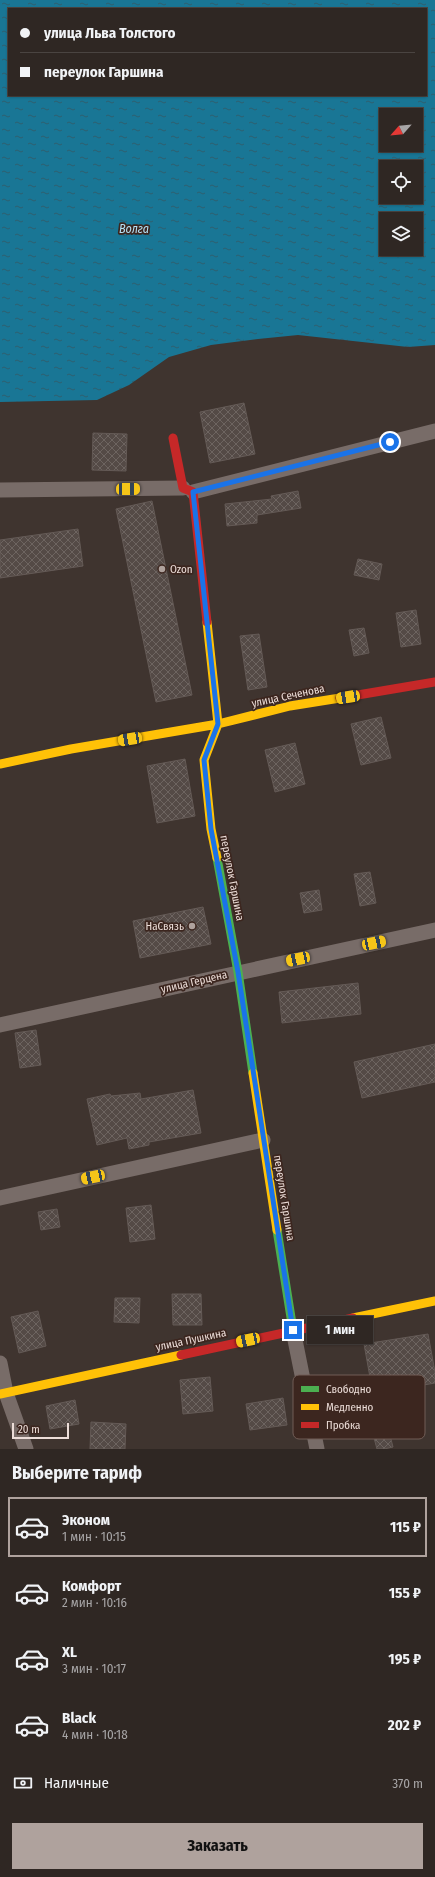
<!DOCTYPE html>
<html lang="ru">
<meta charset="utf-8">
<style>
:root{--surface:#2f2723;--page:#372f2b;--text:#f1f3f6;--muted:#a7a5a6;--line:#4a4441;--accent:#afa29d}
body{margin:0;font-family:"Fira Sans Condensed",sans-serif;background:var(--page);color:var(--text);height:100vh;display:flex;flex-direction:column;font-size:15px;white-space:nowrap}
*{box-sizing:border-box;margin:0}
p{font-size:13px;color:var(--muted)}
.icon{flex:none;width:22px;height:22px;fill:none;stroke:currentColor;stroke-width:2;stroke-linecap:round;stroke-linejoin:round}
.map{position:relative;height:1449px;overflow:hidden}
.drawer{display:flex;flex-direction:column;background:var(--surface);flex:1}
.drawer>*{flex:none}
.guide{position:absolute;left:8px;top:8px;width:419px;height:88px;border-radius:0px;box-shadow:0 1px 3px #0004,0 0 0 1px var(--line);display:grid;align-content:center;height:88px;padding:0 12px;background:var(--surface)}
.needle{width:26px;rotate:243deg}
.controls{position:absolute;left:379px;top:108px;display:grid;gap:8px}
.controls a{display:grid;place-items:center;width:44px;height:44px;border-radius:0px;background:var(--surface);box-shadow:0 1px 3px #0004,0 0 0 1px var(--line);font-size:20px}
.scale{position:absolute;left:12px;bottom:10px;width:57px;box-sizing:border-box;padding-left:4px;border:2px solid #ecddd8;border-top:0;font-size:11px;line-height:14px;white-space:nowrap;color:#ecddd8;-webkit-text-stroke:3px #3c261f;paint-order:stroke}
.end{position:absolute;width:18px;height:18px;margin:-9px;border:5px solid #1a73e8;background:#fff;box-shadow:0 0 0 2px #fff}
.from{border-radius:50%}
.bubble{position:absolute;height:28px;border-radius:0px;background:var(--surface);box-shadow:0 1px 3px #0004,0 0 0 1px var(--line);font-size:13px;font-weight:700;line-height:28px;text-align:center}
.car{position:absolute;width:12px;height:24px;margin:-12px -6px;border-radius:5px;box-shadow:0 0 3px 1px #0007;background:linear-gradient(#f5c518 24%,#345 0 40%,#f5c518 0 76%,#345 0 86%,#f5c518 0)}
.guide b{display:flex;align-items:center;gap:14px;height:38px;font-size:15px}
.guide b+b{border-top:1px solid var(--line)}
.guide i{width:10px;height:10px;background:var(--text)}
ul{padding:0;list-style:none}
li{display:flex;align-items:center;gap:12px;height:60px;margin:0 8px 6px;padding:0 4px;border:2px solid transparent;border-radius:0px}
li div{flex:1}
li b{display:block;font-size:15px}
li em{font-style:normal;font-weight:700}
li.active{border-color:var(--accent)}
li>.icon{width:36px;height:36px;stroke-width:1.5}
h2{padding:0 12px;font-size:18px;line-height:48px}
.pay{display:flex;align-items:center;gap:10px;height:44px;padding:0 12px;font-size:15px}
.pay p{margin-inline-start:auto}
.primary-button{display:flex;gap:8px;margin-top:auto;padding:8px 12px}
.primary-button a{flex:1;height:46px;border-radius:0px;background:var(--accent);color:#111;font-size:16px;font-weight:700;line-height:46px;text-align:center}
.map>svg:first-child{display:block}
.water{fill:url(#water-ripples);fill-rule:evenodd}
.building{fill:url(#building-cross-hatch);stroke:#645a56}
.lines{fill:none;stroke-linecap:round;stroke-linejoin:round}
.street{stroke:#786c68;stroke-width:15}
.fast{stroke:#4caf50;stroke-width:9}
.slow{stroke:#ffc107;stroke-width:9}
.jam{stroke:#c62828;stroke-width:9}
.route{stroke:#1a73e8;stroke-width:5}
.poi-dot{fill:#afa29d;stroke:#3c261f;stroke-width:1.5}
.labels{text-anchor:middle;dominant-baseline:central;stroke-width:3.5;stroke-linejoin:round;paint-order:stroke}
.poi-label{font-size:11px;fill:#ecddd8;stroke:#3c261f;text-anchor:start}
.street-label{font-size:11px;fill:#ecddd8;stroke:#3c261f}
.water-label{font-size:12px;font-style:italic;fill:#b6e1f5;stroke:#3c261f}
.key{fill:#3c261f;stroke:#715d56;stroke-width:1}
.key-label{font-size:11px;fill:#ecddd8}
</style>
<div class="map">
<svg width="435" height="1449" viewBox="0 0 435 1449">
<defs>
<pattern id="water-ripples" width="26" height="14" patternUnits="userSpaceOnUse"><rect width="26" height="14" fill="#197695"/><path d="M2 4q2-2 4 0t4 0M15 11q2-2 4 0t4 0" fill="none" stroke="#2e5f6f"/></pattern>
<pattern id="building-cross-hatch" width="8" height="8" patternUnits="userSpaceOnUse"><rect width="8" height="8" fill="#544a46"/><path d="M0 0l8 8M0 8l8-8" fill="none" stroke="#6d6460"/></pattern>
</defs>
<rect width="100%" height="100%" fill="#3f342f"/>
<!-- water -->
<path class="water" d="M 0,0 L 435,0 L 435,345 L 408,347 L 298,335 L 258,339 L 211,345 L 169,357 L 129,385 L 97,400 L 0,402 ZM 9,9 L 426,9 L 426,95 L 9,95 ZM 386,115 L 416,115 L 416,145 L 386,145 ZM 386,167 L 416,167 L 416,197 L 386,197 ZM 386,219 L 416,219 L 416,249 L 386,249 Z"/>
<!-- building -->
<path class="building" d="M 244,403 L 255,454 L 210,463 L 200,412 Z
M 93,433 L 127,434 L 126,471 L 92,470 Z
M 298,491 L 301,508 L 257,515 L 257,523 L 227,526 L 225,504 L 272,499 L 271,496 Z
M 152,501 L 192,695 L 156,702 L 116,509 Z
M 78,529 L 83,566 L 0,578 L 0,540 Z
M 358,559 L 382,564 L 379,580 L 354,575 Z
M 416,610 L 421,644 L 401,647 L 396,613 Z
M 364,628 L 369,653 L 354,656 L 349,630 Z
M 259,634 L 267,687 L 248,690 L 240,636 Z
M 381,717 L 391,758 L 361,765 L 351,724 Z
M 295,743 L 305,784 L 275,792 L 265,750 Z
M 185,759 L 195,816 L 157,823 L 147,766 Z
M 370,872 L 376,903 L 360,906 L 354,874 Z
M 319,890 L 322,910 L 304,913 L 300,893 Z
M 203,907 L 211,944 L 140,958 L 133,921 Z
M 358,983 L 361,1014 L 282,1023 L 279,992 Z
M 36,1030 L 41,1065 L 20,1068 L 15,1033 Z
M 435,1044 L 435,1082 L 362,1098 L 354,1062 Z
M 193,1090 L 201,1133 L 149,1142 L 149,1145 L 129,1149 L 127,1138 L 97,1145 L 87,1099 L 110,1094 L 111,1096 L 140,1093 L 141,1099 Z
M 151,1205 L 155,1239 L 130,1242 L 126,1208 Z
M 57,1209 L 60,1227 L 41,1230 L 38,1212 Z
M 172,1294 L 201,1294 L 202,1325 L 173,1325 Z
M 115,1298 L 140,1298 L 139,1323 L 114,1322 Z
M 38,1311 L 46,1346 L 19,1353 L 11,1317 Z
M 428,1334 L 435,1372 L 435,1383 L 373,1394 L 364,1344 Z
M 210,1377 L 213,1411 L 183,1414 L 180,1380 Z
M 380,1397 L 393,1447 L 384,1449 L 377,1449 L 364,1401 Z
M 283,1398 L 287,1425 L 250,1430 L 246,1404 Z
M 75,1400 L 79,1424 L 50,1429 L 46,1406 Z
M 91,1422 L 126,1424 L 125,1449 L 90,1449 Z"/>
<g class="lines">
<!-- street -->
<path class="street" d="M 0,490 L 183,488
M 193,492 L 435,431
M 0,1025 L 435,930
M 0,1198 L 263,1140
M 293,1330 L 317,1449
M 0,1363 L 6,1393 L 26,1449"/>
<!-- fast -->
<path class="fast" d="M 217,858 L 238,972 L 253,1073
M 277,1230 L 293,1330"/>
<!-- slow -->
<path class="slow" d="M 207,622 L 218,724 L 204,760 L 211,829 L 217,858
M 0,764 L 71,749 L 218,724 L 290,706 L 340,698
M 253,1073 L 277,1230
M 353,1318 L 435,1301
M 0,1394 L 181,1355"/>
<!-- jam -->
<path class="jam" d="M 173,438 L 183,488 L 193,492 L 207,622
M 340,698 L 435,682
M 181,1355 L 353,1318"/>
</g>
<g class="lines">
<!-- route -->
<path class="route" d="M 293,1330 L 238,972 L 211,829 L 204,760 L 218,724 L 193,492 L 390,442"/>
</g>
<!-- markers -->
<g class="poi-dot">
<circle cx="162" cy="569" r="4"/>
<circle cx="192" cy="926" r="4"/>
</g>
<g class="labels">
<!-- poi labels -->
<g class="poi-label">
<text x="170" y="569">Ozon</text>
<text x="184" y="926" text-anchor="end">НаСвязь</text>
</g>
<!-- street labels -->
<g class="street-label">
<text transform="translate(288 696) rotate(-12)">улица Сеченова</text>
<text transform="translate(232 878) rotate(79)">переулок Гаршина</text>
<text transform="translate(194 982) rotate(-13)">улица Герцена</text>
<text transform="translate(284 1198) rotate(81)">переулок Гаршина</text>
<text transform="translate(191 1340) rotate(-12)">улица Пушкина</text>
</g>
<!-- water labels -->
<g class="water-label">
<text x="134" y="229">Волга</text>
</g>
</g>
<!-- legend -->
<rect x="293" y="1375" width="132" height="64" rx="6" class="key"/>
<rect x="301" y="1386" width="18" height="6" fill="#4caf50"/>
<rect x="301" y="1404" width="18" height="6" fill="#ffc107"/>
<rect x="301" y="1422" width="18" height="6" fill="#c62828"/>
<g class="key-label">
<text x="326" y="1393">Свободно</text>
<text x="326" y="1411">Медленно</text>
<text x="326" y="1429">Пробка</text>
</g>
</svg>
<div class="controls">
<a><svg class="needle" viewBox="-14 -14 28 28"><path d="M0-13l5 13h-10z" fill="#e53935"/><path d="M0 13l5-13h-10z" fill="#a7a5a6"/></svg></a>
<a><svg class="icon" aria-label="locate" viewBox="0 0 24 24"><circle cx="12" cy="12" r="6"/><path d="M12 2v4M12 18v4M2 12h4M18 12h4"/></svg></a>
<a><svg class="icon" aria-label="layers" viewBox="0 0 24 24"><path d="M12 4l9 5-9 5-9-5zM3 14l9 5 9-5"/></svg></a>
</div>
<div class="scale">20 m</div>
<i class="end from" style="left:390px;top:442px"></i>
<i class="end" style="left:293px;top:1330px"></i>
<div class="bubble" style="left:307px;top:1316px;width:66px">1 мин</div>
<i class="car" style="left:128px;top:489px;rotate:89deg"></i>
<i class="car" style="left:348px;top:697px;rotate:261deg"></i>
<i class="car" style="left:130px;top:739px;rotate:260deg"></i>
<i class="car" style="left:374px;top:943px;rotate:78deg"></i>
<i class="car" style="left:298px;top:959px;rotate:258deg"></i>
<i class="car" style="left:93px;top:1177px;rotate:258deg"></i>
<i class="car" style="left:248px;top:1340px;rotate:258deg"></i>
<div class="guide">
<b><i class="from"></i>улица Льва Толстого</b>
<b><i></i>переулок Гаршина</b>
</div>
</div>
<section class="drawer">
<h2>Выберите тариф</h2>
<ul>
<li class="active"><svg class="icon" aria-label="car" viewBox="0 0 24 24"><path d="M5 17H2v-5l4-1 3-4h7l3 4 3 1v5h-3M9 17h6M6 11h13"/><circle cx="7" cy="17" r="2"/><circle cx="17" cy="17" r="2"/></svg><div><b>Эконом</b><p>1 мин · 10:15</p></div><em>115 ₽</em></li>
<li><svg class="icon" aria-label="car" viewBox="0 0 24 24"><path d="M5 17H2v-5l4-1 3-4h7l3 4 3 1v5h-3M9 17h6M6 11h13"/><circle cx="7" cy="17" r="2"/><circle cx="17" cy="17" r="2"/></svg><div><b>Комфорт</b><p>2 мин · 10:16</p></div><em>155 ₽</em></li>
<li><svg class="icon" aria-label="car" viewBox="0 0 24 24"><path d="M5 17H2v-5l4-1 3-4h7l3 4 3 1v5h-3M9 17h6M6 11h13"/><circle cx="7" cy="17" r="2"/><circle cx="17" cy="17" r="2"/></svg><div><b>XL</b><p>3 мин · 10:17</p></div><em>195 ₽</em></li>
<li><svg class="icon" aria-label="car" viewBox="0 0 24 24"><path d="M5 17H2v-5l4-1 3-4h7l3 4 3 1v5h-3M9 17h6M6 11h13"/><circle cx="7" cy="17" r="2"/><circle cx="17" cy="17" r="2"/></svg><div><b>Black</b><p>4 мин · 10:18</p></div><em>202 ₽</em></li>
</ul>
<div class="pay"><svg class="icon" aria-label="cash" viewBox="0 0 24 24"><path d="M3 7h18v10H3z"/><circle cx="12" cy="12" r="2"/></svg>Наличные<p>370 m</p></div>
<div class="primary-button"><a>Заказать</a></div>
</section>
